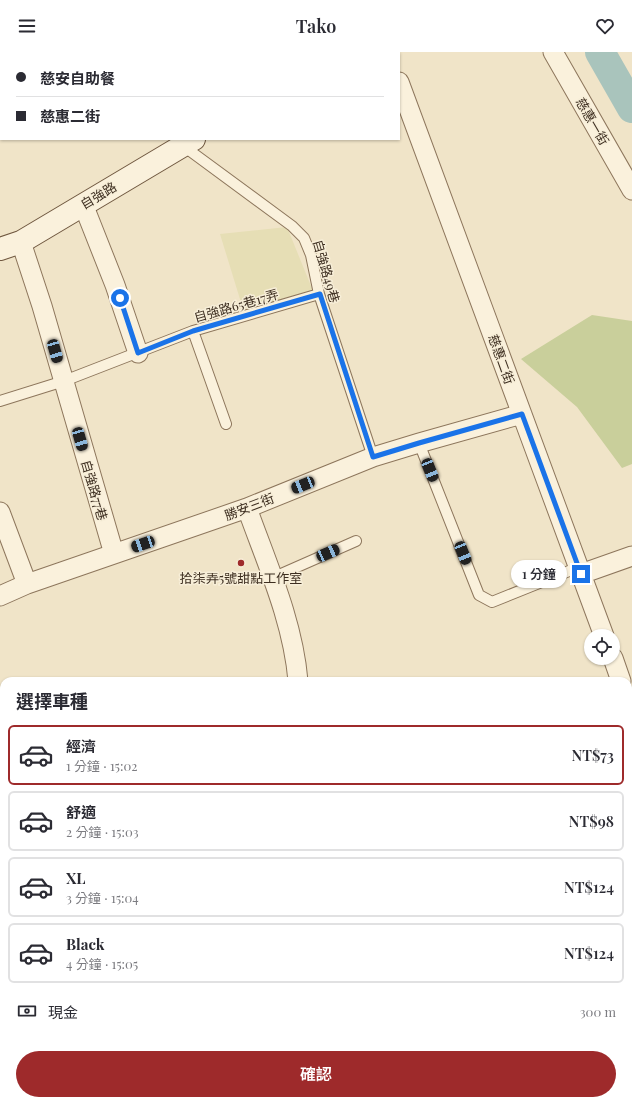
<!DOCTYPE html>
<html lang="zh-TW">
<meta charset="utf-8">
<style>
:root{--surface:#fff;--page:#f7f7f7;--text:#2b2b33;--muted:#7c7c81;--line:#e1e1e2;--accent:#9e2a2b}
body{margin:0;font-family:"Playfair Display","Noto Sans TC",serif;background:var(--page);color:var(--text);height:100vh;display:flex;flex-direction:column;font-size:15px;white-space:nowrap}
*{box-sizing:border-box;margin:0}
p{font-size:13px;color:var(--muted)}
.icon{flex:none;width:22px;height:22px;fill:none;stroke:currentColor;stroke-width:2;stroke-linecap:round;stroke-linejoin:round}
.map{position:relative;flex:1;overflow:hidden}
.sheet{position:absolute;left:0px;top:625px;width:632px;height:428px;display:flex;flex-direction:column;background:var(--surface);border-radius:12px 12px 0 0;box-shadow:0 1px 3px #0004}
.sheet>*{flex:none}
.hud{position:absolute;left:0px;top:0px;width:400px;height:88px;box-shadow:0 1px 3px #0004;display:grid;align-content:center;height:88px;padding:0 16px;background:var(--surface)}
.buttons{position:absolute;left:584px;top:577px;display:grid;gap:8px}
.buttons a{display:grid;place-items:center;width:36px;height:36px;border-radius:50%;background:var(--surface);box-shadow:0 1px 3px #0004;font-size:20px}
.end{position:absolute;width:18px;height:18px;margin:-9px;border:5px solid #1a73e8;background:#fff;box-shadow:0 0 0 2px #fff}
.from{border-radius:50%}
.bubble{position:absolute;height:28px;border-radius:14px;background:var(--surface);box-shadow:0 1px 3px #0004;font-size:13px;font-weight:600;line-height:28px;text-align:center}
.car{position:absolute;width:12px;height:24px;margin:-12px -6px;border-radius:5px;box-shadow:0 0 3px 1px #0007;background:linear-gradient(#222 24%,#8ab4d8 0 40%,#222 0 76%,#8ab4d8 0 86%,#222 0)}
.hud b{display:flex;align-items:center;gap:14px;height:38px;font-size:15px}
.hud b+b{border-top:1px solid var(--line)}
.hud i{width:10px;height:10px;background:var(--text)}
ul{padding:0;list-style:none}
li{display:flex;align-items:center;gap:12px;height:60px;margin:0 8px 6px;padding:0 8px;border:2px solid var(--line);border-radius:6px}
li div{flex:1}
li b{display:block;font-size:15px}
li em{font-style:normal;font-weight:600}
li.active{border-color:var(--accent)}
li>.icon{width:36px;height:36px;stroke-width:1.5}
h2{padding:0 16px;font-size:18px;line-height:48px}
.pay{display:flex;align-items:center;gap:10px;height:44px;padding:0 16px;font-size:15px}
.pay p{margin-inline-start:auto}
.button{display:flex;gap:8px;margin-top:auto;padding:8px 16px}
.button a{flex:1;height:46px;border-radius:24px;background:var(--accent);color:#fff;font-size:16px;font-weight:600;line-height:46px;text-align:center}
header{display:flex;justify-content:space-between;align-items:center;height:52px;padding:0 16px;background:var(--surface);font-size:18px;font-weight:600}
.map>svg:first-child{display:block}
.farmland{fill:#e6deb5}
.green{fill:#c9cf9b}
.lines{fill:none;stroke-linecap:round;stroke-linejoin:round}
.stream{stroke:#6f938a;stroke-width:5}
.river{stroke:#a9c4bc;stroke-width:30}
.lane-casing{stroke:#8d765c;stroke-width:12}
.street-casing{stroke:#8d765c;stroke-width:21}
.secondary-casing{stroke:#6f573f;stroke-width:24}
.lane{stroke:#faf1dc;stroke-width:10}
.street{stroke:#faf1dc;stroke-width:19}
.secondary{stroke:#faf1dc;stroke-width:22}
.route{stroke:#1a73e8;stroke-width:5}
.poi-dot{fill:#9e2a2b;stroke:#f7eed8;stroke-width:1.5}
.labels{text-anchor:middle;dominant-baseline:central;stroke-width:3;stroke-linejoin:round;paint-order:stroke}
.street-label{font-size:13px;fill:#3d2e20;stroke:#f7eed8}
.poi-label{font-size:13px;fill:#3d2e20;stroke:#f7eed8}
</style>
<header><svg class="icon" aria-label="menu" viewBox="0 0 24 24"><path d="M4 6h16M4 12h16M4 18h16"/></svg>Tako<svg class="icon" aria-label="heart" viewBox="0 0 24 24"><path d="M12 20l-8-8c-3-5 5-10 8-4 3-6 11-1 8 4z"/></svg></header>
<div class="map">
<svg width="632" height="1053" viewBox="0 0 632 1053">
<rect width="100%" height="100%" fill="#f0e4c8"/>
<!-- farmland -->
<path class="farmland" d="M 287,175 L 313,239 L 243,257 L 220,182 Z
M 289,1049 L 424,1049 L 426,1053 L 290,1053 Z"/>
<!-- green -->
<path class="green" d="M 592,263 L 632,269 L 632,412 L 622,416 L 577,355 L 521,307 Z"/>
<g class="lines">
<!-- stream -->
<path class="stream" d="M 150,1049 L 151,1053
M 286,1049 L 288,1053"/>
<!-- river -->
<path class="river" d="M 600,0 L 632,56"/>
<!-- lane casing -->
<g class="lane-casing">
<path id="lane" d="M 182,93 L 292,174 L 304,186 L 311,203 L 319,242 L 373,405
M 193,279 L 226,372
M 0,349 L 64,329 L 193,279 L 319,242
M 419,391 L 479,543 L 492,550 L 579,515
M 272,526 L 356,489
M 0,734 L 4,733
M 572,1049 L 573,1053"/>
</g>
<!-- street casing -->
<g class="street-casing">
<path id="street" d="M 61,0 L 62,1
M 388,0 L 388,1
M 553,0 L 632,138
M 399,30 L 604,584
M 83,152 L 115,233 L 138,301
M 21,190 L 42,254 L 114,502
M 247,456 C 267,512 293,569 298,629
M 0,460 L 27,532
M 581,522 L 632,504
M 0,544 L 27,532 L 247,456 L 373,405 L 419,391 L 522,362
M 613,606 L 621,629
M 628,648 L 632,658"/>
</g>
<!-- secondary casing -->
<g class="secondary-casing">
<path id="secondary" d="M 370,1 L 372,0
M 0,197 L 21,190 L 194,87
M 628,685 L 632,684
M 628,712 L 632,710
M 0,904 L 4,903
M 0,930 L 4,928"/>
</g>
<!-- lane -->
<use href="#lane" class="lane"/>
<!-- street -->
<use href="#street" class="street"/>
<!-- secondary -->
<use href="#secondary" class="secondary"/>
</g>
<g class="lines">
<!-- route -->
<path class="route" d="M 120,246 L 138,301 L 193,279 L 320,242 L 373,405 L 419,391 L 522,362 L 581,522"/>
</g>
<!-- markers -->
<circle class="poi-dot" cx="241" cy="511" r="4"/>
<g class="labels">
<!-- street labels -->
<g class="street-label">
<text transform="translate(593 69) rotate(60)">慈惠一街</text>
<text transform="translate(98 143) rotate(-31)">自強路</text>
<text transform="translate(327 219) rotate(74)">自強路49巷</text>
<text transform="translate(236 253) rotate(-16)">自強路65巷17弄</text>
<text transform="translate(502 307) rotate(70)">慈惠二街</text>
<text transform="translate(95 438) rotate(74)">自強路77巷</text>
<text transform="translate(249 454) rotate(-21)">勝安三街</text>
</g>
<!-- poi labels -->
<g class="poi-label">
<text x="241" y="525">拾柒弄5號甜點工作室</text>
</g>
</g>
</svg>
<div class="buttons">
<a><svg class="icon" aria-label="locate" viewBox="0 0 24 24"><circle cx="12" cy="12" r="6"/><path d="M12 2v4M12 18v4M2 12h4M18 12h4"/></svg></a>
</div>
<i class="end from" style="left:120px;top:246px"></i>
<i class="end" style="left:581px;top:522px"></i>
<div class="bubble" style="left:511px;top:508px;width:56px">1 分鐘</div>
<i class="car" style="left:55px;top:299px;rotate:164deg"></i>
<i class="car" style="left:80px;top:387px;rotate:164deg"></i>
<i class="car" style="left:430px;top:418px;rotate:158deg"></i>
<i class="car" style="left:303px;top:433px;rotate:248deg"></i>
<i class="car" style="left:143px;top:492px;rotate:251deg"></i>
<i class="car" style="left:328px;top:501px;rotate:66deg"></i>
<i class="car" style="left:463px;top:501px;rotate:158deg"></i>
<div class="hud">
<b><i class="from"></i>慈安自助餐</b>
<b><i></i>慈惠二街</b>
</div>
<section class="sheet">
<h2>選擇車種</h2>
<ul>
<li class="active"><svg class="icon" aria-label="car" viewBox="0 0 24 24"><path d="M5 17H2v-5l4-1 3-4h7l3 4 3 1v5h-3M9 17h6M6 11h13"/><circle cx="7" cy="17" r="2"/><circle cx="17" cy="17" r="2"/></svg><div><b>經濟</b><p>1 分鐘 · 15:02</p></div><em>NT$73</em></li>
<li><svg class="icon" aria-label="car" viewBox="0 0 24 24"><path d="M5 17H2v-5l4-1 3-4h7l3 4 3 1v5h-3M9 17h6M6 11h13"/><circle cx="7" cy="17" r="2"/><circle cx="17" cy="17" r="2"/></svg><div><b>舒適</b><p>2 分鐘 · 15:03</p></div><em>NT$98</em></li>
<li><svg class="icon" aria-label="car" viewBox="0 0 24 24"><path d="M5 17H2v-5l4-1 3-4h7l3 4 3 1v5h-3M9 17h6M6 11h13"/><circle cx="7" cy="17" r="2"/><circle cx="17" cy="17" r="2"/></svg><div><b>XL</b><p>3 分鐘 · 15:04</p></div><em>NT$124</em></li>
<li><svg class="icon" aria-label="car" viewBox="0 0 24 24"><path d="M5 17H2v-5l4-1 3-4h7l3 4 3 1v5h-3M9 17h6M6 11h13"/><circle cx="7" cy="17" r="2"/><circle cx="17" cy="17" r="2"/></svg><div><b>Black</b><p>4 分鐘 · 15:05</p></div><em>NT$124</em></li>
</ul>
<div class="pay"><svg class="icon" aria-label="cash" viewBox="0 0 24 24"><path d="M3 7h18v10H3z"/><circle cx="12" cy="12" r="2"/></svg>現金<p>300 m</p></div>
<div class="button"><a>確認</a></div>
</section>
</div>
